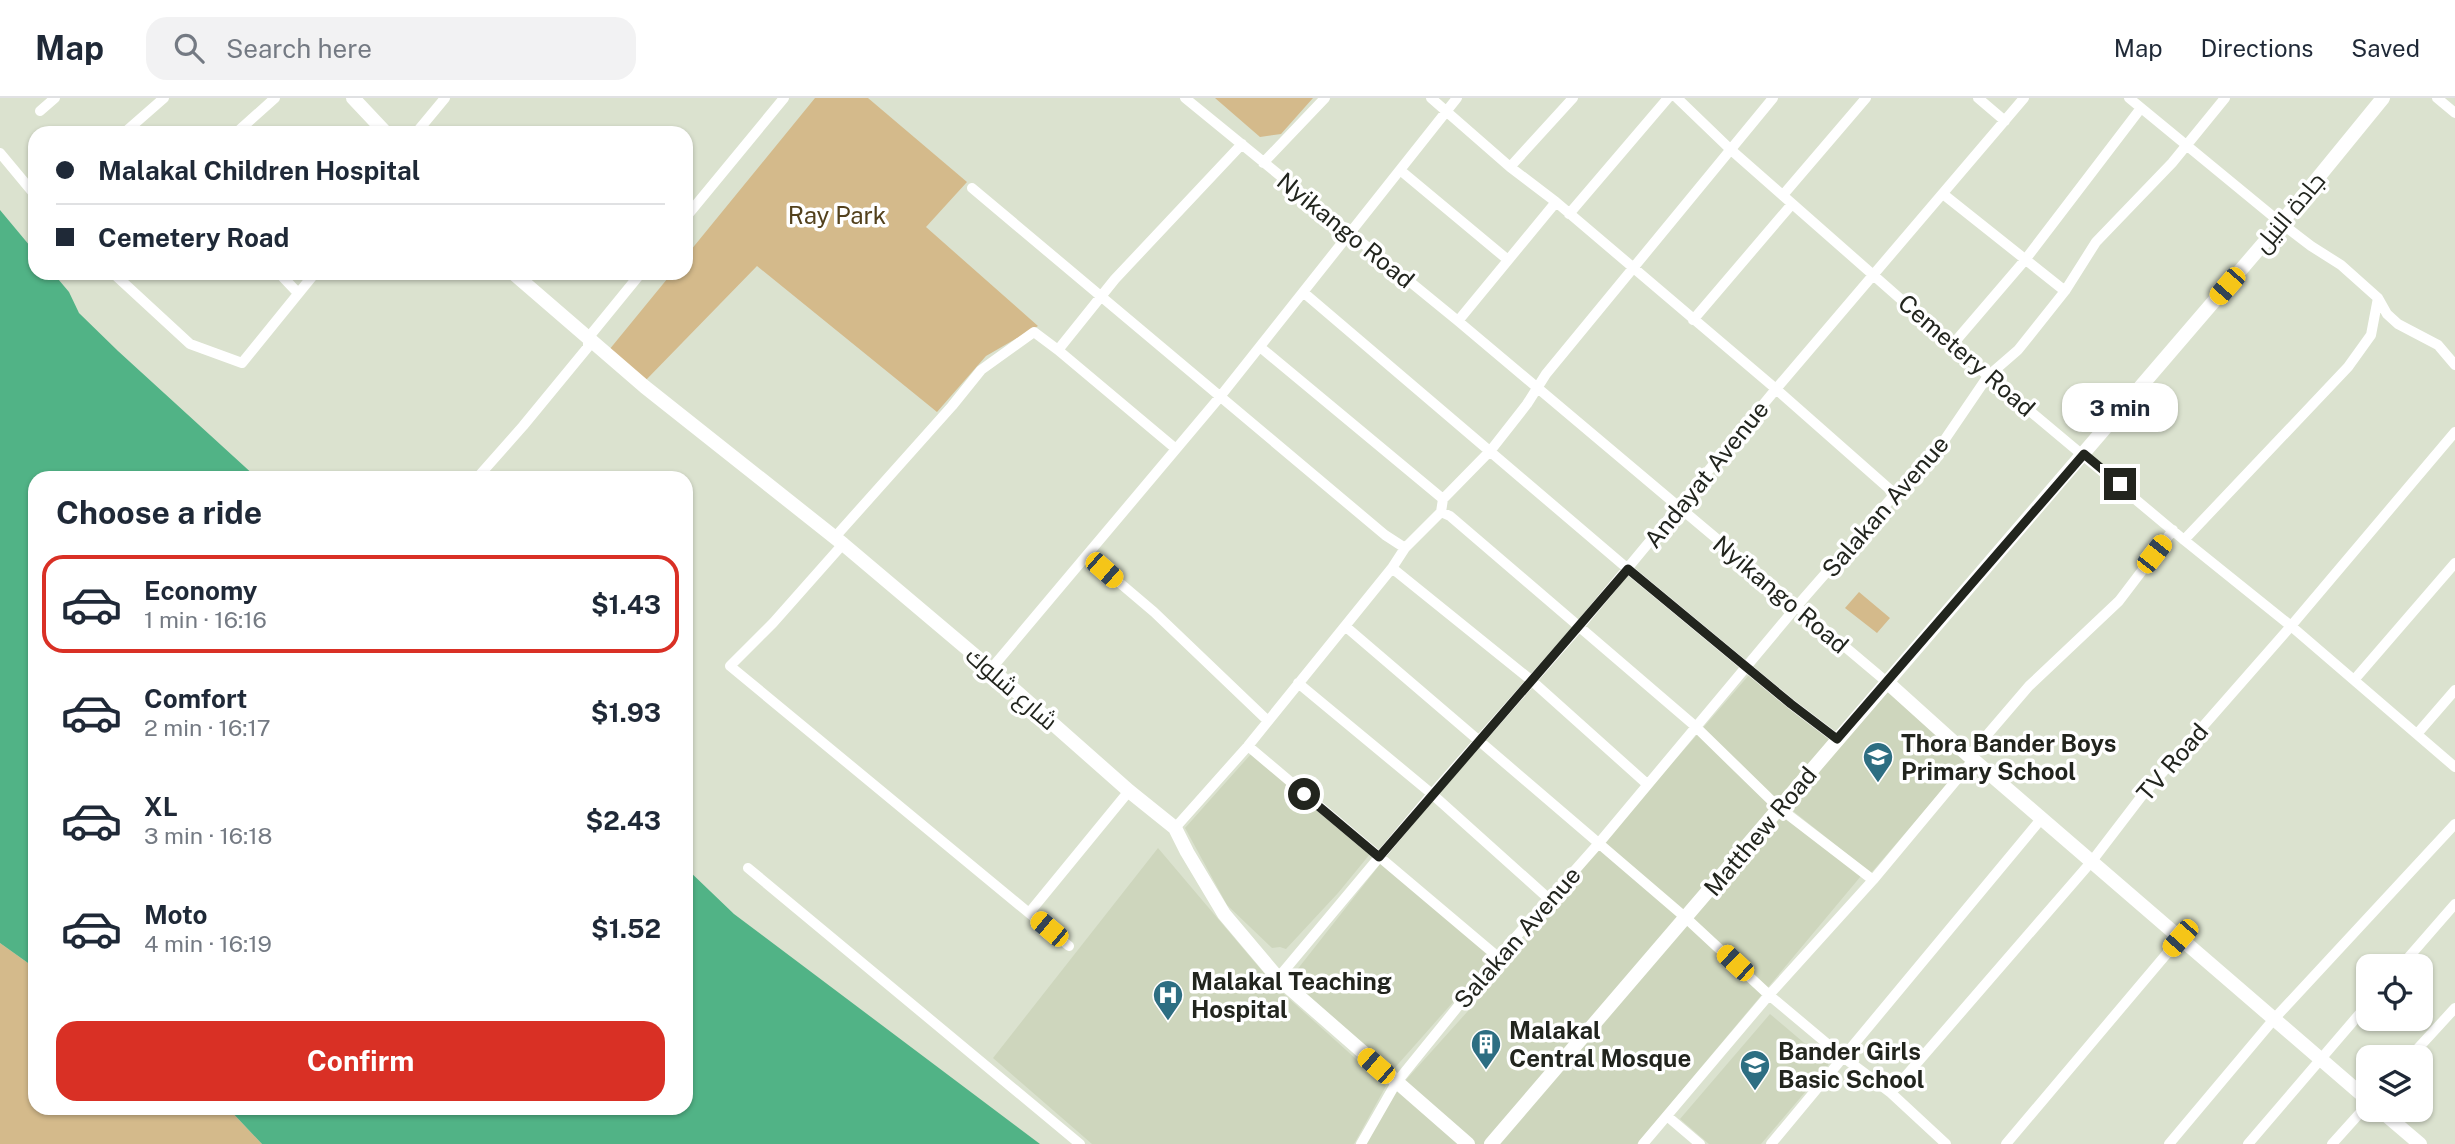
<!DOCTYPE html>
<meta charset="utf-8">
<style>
:root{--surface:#fff;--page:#f2f2f3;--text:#1f2937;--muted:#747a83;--line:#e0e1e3;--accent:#d93025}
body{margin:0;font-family:"Public Sans",Cairo,sans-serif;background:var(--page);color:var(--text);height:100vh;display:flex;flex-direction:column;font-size:26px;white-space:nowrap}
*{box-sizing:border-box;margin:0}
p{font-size:23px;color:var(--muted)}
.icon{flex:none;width:38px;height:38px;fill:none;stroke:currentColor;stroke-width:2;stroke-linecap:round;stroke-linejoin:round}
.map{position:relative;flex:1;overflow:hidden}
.drawer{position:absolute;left:28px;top:373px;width:665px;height:644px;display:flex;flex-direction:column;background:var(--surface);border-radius:21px;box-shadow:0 2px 5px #0004}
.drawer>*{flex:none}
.guide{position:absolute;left:28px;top:28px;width:665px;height:154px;border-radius:21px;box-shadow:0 2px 5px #0004;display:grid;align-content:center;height:154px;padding:0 28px;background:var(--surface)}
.buttons{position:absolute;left:2356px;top:856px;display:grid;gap:14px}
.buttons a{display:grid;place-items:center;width:77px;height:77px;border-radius:14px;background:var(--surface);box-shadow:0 2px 5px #0004;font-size:35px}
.end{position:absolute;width:32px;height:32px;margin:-16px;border:9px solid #22251e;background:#fff;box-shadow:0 0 0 4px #fff}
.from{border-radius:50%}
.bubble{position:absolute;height:49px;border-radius:21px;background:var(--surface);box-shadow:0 2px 5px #0004;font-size:23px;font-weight:700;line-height:49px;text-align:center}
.car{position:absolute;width:21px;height:42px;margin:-21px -10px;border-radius:9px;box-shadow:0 0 5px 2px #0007;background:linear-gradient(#f5c518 24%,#345 0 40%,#f5c518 0 76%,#345 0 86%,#f5c518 0)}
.guide b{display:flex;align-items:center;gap:24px;height:66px;font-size:26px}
.guide b+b{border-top:2px solid var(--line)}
.guide i{width:18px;height:18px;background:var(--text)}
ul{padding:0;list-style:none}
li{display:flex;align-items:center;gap:21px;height:98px;margin:0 14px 10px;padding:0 14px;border:4px solid transparent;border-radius:21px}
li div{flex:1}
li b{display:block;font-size:26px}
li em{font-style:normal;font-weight:700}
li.current{border-color:var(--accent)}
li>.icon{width:63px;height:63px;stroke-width:1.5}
h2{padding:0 28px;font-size:32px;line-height:84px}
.action{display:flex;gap:14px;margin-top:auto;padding:14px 28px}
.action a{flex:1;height:80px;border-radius:21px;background:var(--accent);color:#fff;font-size:28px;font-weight:700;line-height:80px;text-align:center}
header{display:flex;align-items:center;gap:42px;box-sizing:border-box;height:98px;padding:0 35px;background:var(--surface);border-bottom:2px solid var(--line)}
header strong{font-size:33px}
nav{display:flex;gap:38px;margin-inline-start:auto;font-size:24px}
.search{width:490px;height:63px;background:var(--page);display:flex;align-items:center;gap:18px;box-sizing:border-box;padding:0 24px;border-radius:21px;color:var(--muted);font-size:26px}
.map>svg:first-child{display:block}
.built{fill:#ced6bd}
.green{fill:#d4ba8b}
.water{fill:#51b386}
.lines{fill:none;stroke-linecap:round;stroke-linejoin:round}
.minor{stroke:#fff;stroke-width:10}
.tertiary{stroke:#fff;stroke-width:14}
.route{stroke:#22251e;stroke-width:9}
.labels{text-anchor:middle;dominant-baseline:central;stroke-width:7;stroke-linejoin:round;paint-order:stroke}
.street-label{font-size:24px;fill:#22251e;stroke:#fff}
.park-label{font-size:24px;fill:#53411c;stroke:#fff}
.poi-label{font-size:24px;font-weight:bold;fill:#22251e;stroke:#fff;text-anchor:start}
</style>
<header>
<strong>Map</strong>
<div class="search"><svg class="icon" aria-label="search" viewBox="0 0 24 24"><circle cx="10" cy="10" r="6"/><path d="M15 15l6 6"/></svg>Search here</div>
<nav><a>Map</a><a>Directions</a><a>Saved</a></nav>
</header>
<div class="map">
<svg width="2455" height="1046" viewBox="0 0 2455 1046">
<rect width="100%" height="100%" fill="#dbe2cf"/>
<!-- built -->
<path class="built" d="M 1749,577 L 1831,639 L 1779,706 L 1861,778 L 1637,1046 L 1364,1046 L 1402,981 L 1405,983 L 1485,894 L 1614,732 Z
M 1889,593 L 1968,662 L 1871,775 L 1788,709 Z
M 1251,656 L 1370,756 L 1338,795 L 1286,851 L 1280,849 L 1272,850 L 1227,807 L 1185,730 Z
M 1158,750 L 1275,888 L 1386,988 L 1354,1046 L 1092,1046 L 993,960 Z
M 1381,765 L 1493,859 L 1392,973 L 1289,882 Z
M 1770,916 L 1829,966 L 1761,1046 L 1709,1046 L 1680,1021 Z"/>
<!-- green -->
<path class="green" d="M 815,0 L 868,0 L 967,84 L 926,129 L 1038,228 L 986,258 L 937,314 L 757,168 L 645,283 L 609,252 L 672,175 L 686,175 L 686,158 Z
M 1215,0 L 1313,0 L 1281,36 L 1260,39 Z
M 1859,494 L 1890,520 L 1877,535 L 1845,510 Z
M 0,845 L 35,870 L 35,1010 L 228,1010 L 262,1046 L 0,1046 Z"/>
<!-- water -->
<path class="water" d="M 0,112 L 35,154 L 35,175 L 53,175 L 69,194 L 79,215 L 118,253 L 257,380 L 35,380 L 35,870 L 0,845 Z
M 686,770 L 734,816 L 1040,1046 L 262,1046 L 228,1010 L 686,1010 Z"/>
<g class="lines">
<!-- minor -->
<path class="minor" d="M 1185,0 L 1458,223 L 1888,585
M 1431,0 L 1510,69 L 1556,104 L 1776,291 L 1895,396
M 1677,0 L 1730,51 L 1988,278 L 2184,442 L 2291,528 L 2455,669
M 1978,0 L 2005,23
M 2129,0 L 2281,125 L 2311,148 L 2341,167 L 2378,200 L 2387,216 L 2398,226 L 2438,247 L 2455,267
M 2437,0 L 2455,15
M 40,13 L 55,0
M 124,35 L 164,0
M 236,35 L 275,0
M 416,35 L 445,0
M 0,55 L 35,97
M 1263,65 L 1325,0
M 1510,69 L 1573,0
M 1400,72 L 1508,162
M 972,90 L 1385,437 L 1405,450
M 1943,96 L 2065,193
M 1783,97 L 1866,0
M 1569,116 L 1668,0
M 686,119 L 784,0
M 113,175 L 190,246 L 242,265 L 315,175
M 279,175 L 297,194
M 1303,194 L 1628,471 L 1791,606 L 1837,641
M 1693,222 L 1792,106
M 1458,223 L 1556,104
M 1953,246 L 2025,162 L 2141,10
M 1260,249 L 1443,401
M 1058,252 L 1176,351
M 477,380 L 523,328 L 588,249 L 588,240 L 641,175
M 1441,414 L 1450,418 L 1695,628 L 1778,709 L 1873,782
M 835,439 L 952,308 L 981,272 L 1034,234 L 1058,252 L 1115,181 L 1242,46
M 2184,442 L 2348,269 L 2371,237 L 2378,200
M 843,446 L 773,525 L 730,568 L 1029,815
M 1088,458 L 1154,514 L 1268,623
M 1392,470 L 1532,583 L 1647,686
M 1345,528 L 1686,820 L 1769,897 L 1843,959 L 1891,995 L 1946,1046
M 991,571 L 1219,300 L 1457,0
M 2354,582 L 2455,465
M 1298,585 L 1432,696 L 1549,801
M 2417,636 L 2455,592
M 1248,648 L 1498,859
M 1969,658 L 2029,588 L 2119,503 L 2173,432
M 1175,730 L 1248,648 L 1392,470 L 1405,450 L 1441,414 L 1443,401 L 1491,352 L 1527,306 L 1546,276 L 1773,0
M 748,770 L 1080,1046
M 1069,848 L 1029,815 L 1129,693
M 2401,868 L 2455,806
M 1278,880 L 1432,696 L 1578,530 L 1776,291 L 2024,0
M 2410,959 L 2455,910
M 1891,995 L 2092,763 L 2141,699 L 2291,528 L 2455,334
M 1667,1018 L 1700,1046
M 1361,1046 L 1396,985 L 1498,859 L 1599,745 L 1797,508 L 1895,396 L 1939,350 L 1988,278 L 2018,252 L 2065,193 L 2096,144 L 2172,65 L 2225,0
M 1643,1046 L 1769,897 L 1873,782 L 1973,662
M 1771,1046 L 2042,720
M 2006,1046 L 2180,840
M 2169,1046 L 2274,921 L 2455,726
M 2248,1046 L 2368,906
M 2332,1046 L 2368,1006"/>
<!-- tertiary -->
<path class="tertiary" d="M 353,0 L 386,35
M 513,175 L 645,289 L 843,446 L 991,571 L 1129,693 L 1175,730 L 1187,754 L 1224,816 L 1278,880 L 1468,1046
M 1888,585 L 1969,658 L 2368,1002
M 2380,1012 L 2420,1046
M 1491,1046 L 2281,125 L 2383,0"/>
</g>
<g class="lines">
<!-- route -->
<path class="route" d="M 1304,696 L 1379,759 L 1628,471 L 1791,606 L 1837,641 L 2084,356 L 2120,386"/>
</g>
<!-- icons -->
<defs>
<g id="school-pin" transform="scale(1.575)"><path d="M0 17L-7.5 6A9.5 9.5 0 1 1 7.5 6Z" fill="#2d6e82" stroke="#fff"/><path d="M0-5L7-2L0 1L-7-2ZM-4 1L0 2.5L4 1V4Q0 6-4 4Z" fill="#fff"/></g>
<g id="hospital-pin" transform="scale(1.575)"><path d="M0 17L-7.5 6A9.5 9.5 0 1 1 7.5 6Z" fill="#2d6e82" stroke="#fff"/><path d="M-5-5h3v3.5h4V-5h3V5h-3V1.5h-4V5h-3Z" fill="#fff"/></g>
<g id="building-pin" transform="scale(1.575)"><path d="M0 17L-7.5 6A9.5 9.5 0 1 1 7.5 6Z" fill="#2d6e82" stroke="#fff"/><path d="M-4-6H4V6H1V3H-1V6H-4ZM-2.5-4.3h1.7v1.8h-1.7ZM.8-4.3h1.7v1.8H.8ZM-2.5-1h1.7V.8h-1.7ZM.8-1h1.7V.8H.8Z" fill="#fff"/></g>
</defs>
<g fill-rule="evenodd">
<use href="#school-pin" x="1878" y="659"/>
<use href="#hospital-pin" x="1168" y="897"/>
<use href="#building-pin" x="1486" y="946"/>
<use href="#school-pin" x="1755" y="967"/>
</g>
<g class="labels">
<!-- street labels -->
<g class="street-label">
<text transform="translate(2289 114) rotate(-50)">جادة النيل</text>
<text transform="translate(1346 132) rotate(39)">Nyikango Road</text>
<text transform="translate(1967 257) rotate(41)">Cemetery Road</text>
<text transform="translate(1706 376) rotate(-51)">Andayat Avenue</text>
<text transform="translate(1885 408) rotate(-49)">Salakan Avenue</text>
<text transform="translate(1781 496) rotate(40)">Nyikango Road</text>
<text transform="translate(1012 590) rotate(41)">شارع شلوك</text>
<text transform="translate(2172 664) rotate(-49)">TV Road</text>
<text transform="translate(1760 733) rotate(-50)">Matthew Road</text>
<text transform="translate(1517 839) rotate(-49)">Salakan Avenue</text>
</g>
<!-- park labels -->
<g class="park-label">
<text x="837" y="117">Ray Park</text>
</g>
<!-- poi labels -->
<g class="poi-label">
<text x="1901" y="645">Thora Bander Boys<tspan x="1901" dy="28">Primary School</tspan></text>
<text x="1191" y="883">Malakal Teaching<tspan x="1191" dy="28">Hospital</tspan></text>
<text x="1509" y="932">Malakal<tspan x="1509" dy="28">Central Mosque</tspan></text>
<text x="1778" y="953">Bander Girls<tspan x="1778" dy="28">Basic School</tspan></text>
</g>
</g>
</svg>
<div class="buttons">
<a><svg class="icon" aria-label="locate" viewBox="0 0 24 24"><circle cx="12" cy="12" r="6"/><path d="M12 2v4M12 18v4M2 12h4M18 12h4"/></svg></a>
<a><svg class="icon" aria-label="layers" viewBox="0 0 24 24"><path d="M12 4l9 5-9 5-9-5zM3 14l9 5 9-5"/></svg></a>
</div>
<i class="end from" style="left:1304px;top:696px"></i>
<i class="end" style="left:2120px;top:386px"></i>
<div class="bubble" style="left:2062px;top:285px;width:116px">3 min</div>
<i class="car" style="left:2227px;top:188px;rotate:221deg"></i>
<i class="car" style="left:2154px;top:456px;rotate:38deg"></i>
<i class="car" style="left:1104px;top:472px;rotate:131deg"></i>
<i class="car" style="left:1049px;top:831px;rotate:310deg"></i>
<i class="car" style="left:2180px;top:840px;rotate:221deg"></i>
<i class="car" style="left:1735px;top:865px;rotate:313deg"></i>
<i class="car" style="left:1376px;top:968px;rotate:311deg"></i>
<div class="guide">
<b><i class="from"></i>Malakal Children Hospital</b>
<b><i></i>Cemetery Road</b>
</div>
<section class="drawer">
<h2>Choose a ride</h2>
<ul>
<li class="current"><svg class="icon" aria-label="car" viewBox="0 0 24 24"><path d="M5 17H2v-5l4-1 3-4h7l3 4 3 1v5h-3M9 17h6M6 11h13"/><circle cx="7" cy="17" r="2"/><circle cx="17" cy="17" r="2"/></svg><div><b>Economy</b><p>1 min · 16:16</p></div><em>$1.43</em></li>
<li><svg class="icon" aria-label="car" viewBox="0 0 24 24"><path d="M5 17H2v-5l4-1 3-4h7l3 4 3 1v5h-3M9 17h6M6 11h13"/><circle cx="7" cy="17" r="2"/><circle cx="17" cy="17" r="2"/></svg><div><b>Comfort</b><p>2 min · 16:17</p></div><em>$1.93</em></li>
<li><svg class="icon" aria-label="car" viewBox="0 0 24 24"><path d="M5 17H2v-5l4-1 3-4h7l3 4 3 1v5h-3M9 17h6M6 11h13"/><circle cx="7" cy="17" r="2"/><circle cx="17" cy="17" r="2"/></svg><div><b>XL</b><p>3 min · 16:18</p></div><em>$2.43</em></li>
<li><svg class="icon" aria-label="car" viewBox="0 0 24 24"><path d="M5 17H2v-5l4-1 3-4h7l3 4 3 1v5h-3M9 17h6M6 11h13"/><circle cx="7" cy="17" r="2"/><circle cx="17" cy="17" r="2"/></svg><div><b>Moto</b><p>4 min · 16:19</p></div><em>$1.52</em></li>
</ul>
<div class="action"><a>Confirm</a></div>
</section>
</div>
